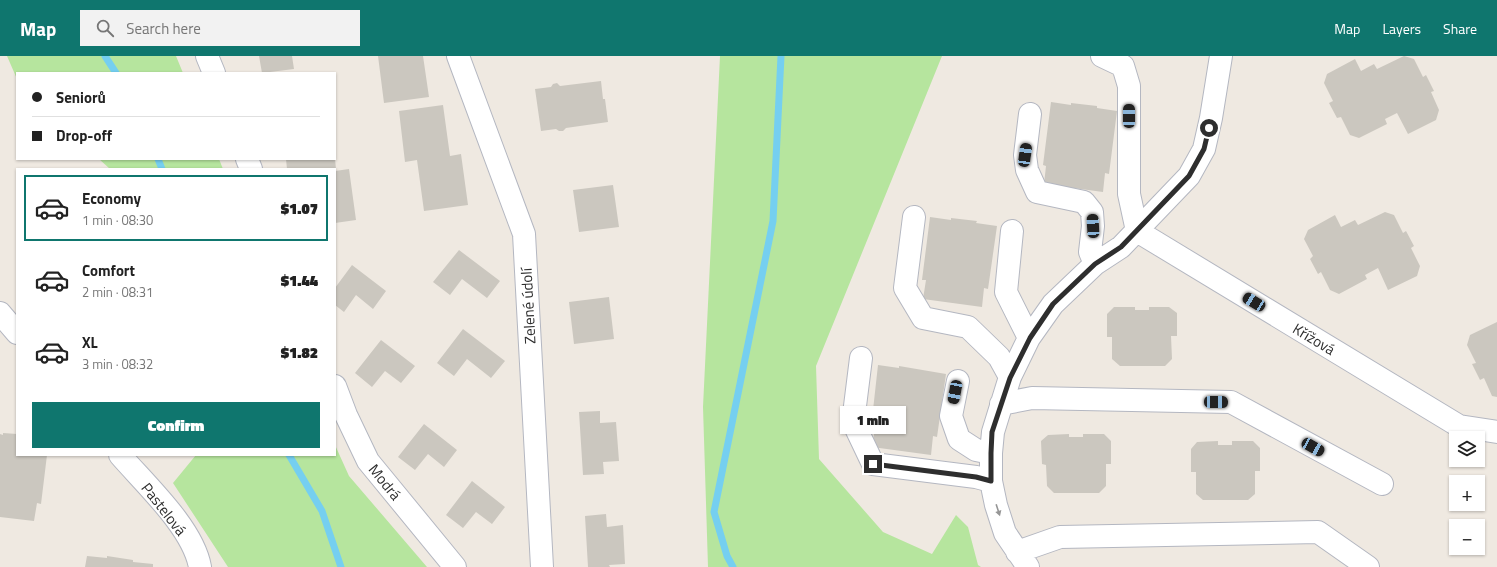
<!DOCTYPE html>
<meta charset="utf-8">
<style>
:root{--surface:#fff;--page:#f2f2f2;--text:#222;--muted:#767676;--line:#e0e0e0;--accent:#0f766e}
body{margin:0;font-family:"Titillium Web",sans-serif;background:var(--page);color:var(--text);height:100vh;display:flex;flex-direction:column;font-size:15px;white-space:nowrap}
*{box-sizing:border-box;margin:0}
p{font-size:13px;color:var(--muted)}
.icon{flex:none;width:22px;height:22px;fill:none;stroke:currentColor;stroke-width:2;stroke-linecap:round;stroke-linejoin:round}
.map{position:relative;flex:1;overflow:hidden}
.drawer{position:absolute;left:16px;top:112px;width:320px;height:288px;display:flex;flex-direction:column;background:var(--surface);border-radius:0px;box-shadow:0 1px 3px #0004}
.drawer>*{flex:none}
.hud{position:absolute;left:16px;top:16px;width:320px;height:88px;border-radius:0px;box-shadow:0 1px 3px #0004;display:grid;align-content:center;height:88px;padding:0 16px;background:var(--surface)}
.tools{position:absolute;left:1449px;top:375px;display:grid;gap:8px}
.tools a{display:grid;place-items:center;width:36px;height:36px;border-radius:0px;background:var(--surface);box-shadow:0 1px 3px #0004;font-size:20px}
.end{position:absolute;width:18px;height:18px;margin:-9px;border:5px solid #2e2e2e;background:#fff;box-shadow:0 0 0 2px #fff}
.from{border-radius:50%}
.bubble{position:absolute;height:28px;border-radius:0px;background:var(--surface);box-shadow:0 1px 3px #0004;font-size:13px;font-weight:800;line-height:28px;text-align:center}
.car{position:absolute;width:12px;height:24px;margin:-12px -6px;border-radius:5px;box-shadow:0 0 3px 1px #0007;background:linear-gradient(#222 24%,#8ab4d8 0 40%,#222 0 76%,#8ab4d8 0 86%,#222 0)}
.hud b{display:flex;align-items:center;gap:14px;height:38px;font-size:15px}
.hud b+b{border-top:1px solid var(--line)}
.hud i{width:10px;height:10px;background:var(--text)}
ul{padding:7px 0 0;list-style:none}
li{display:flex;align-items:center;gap:12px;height:66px;margin:0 8px 6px;padding:0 8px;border:2px solid transparent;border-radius:0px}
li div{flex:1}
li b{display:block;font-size:15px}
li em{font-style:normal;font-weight:800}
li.on{border-color:var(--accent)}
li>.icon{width:36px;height:36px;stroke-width:1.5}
.button{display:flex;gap:8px;margin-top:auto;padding:8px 16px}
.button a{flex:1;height:46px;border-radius:0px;background:var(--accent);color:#fff;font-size:16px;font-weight:800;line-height:46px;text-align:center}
header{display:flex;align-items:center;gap:24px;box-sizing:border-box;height:56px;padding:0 20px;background:var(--accent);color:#fff}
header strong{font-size:19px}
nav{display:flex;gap:22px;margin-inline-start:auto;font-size:14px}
.search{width:280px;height:36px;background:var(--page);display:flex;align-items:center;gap:10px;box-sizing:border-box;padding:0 14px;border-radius:0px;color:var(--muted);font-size:15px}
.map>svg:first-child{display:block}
.green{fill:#b6e59e}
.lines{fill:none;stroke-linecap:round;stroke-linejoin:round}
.stream{stroke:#75cff0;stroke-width:7}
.building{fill:#cbc7bf}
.minor-casing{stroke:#b4b7c1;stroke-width:24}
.minor{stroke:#fff;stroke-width:22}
.oneway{fill:#969696}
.route{stroke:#2e2e2e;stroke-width:5}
.labels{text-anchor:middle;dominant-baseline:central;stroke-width:3;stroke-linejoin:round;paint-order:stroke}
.street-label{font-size:15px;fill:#2e2e2e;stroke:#fff}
</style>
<header>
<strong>Map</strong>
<div class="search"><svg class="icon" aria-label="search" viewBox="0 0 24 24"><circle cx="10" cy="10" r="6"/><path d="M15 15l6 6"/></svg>Search here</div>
<nav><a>Map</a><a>Layers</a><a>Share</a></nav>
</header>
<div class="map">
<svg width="1497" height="511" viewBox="0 0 1497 511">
<rect width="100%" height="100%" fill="#efe9e1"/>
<!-- green -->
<path class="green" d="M 7,0 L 176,0 L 183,17 L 17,17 L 17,23 Z
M 720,0 L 942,0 L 816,310 L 819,403 L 883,476 L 932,498 L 956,459 L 968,471 L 978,509 L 981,511 L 708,511 L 703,351 Z
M 99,103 L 219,103 L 223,113 L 110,113 Z
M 335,389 L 349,420 L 427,511 L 228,511 L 173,427 L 196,399 L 335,399 Z"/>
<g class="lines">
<!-- stream -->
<path class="stream" d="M 105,0 L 116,17
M 158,103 L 162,113
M 289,399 L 322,455 L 341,511
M 733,511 L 727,500 L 714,456 L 773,165 L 781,0"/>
</g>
<!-- building -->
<path class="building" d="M 259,0 L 292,0 L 294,13 L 262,17 Z
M 378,0 L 423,0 L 429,41 L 384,47 Z
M 1404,0 L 1414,3 L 1423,21 L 1426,19 L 1434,35 L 1431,36 L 1439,54 L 1436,64 L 1408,78 L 1397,57 L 1385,63 L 1387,68 L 1359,82 L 1350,79 L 1341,61 L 1337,62 L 1329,47 L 1333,45 L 1324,27 L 1327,18 L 1355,3 L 1361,15 L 1374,8 L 1377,13 Z
M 601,25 L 603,43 L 605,43 L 608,66 L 566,72 L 563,75 L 559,75 L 556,73 L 541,75 L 535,33 L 551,31 L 553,28 L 557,27 L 560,30 Z
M 1051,46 L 1071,49 L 1071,47 L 1097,50 L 1097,52 L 1117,55 L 1109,118 L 1105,117 L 1103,136 L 1044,128 L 1046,110 L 1043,109 Z
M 443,49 L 450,100 L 461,98 L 468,149 L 424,155 L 417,104 L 405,106 L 399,55 Z
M 286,103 L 335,103 L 336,113 L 287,113 Z
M 349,113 L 356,164 L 335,167 L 335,115 Z
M 613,129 L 619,171 L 579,176 L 573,134 Z
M 1385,156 L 1394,159 L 1403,177 L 1406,175 L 1414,190 L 1411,192 L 1420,210 L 1417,220 L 1388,234 L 1378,212 L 1365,219 L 1367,223 L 1339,238 L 1330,234 L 1321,216 L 1318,218 L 1310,203 L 1313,200 L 1304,183 L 1308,174 L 1335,159 L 1341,171 L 1355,164 L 1358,169 Z
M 930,161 L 951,164 L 951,162 L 977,165 L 976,167 L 997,170 L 988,233 L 984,232 L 982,251 L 923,243 L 926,224 L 922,224 Z
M 459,194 L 500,225 L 487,242 L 462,223 L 450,239 L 433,226 Z
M 352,209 L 386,235 L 373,253 L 356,239 L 344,256 L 335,249 L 335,232 Z
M 609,241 L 614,283 L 574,288 L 569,246 Z
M 1114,251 L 1135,251 L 1135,254 L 1149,254 L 1149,251 L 1169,251 L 1177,257 L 1177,280 L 1171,280 L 1172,303 L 1165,310 L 1120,310 L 1112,303 L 1112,281 L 1107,281 L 1107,258 Z
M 1497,266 L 1497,341 L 1492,340 L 1484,322 L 1480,324 L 1472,308 L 1476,307 L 1467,289 L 1470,279 Z
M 463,273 L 505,305 L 491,322 L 467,303 L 454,320 L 437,307 Z
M 381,284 L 415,310 L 401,327 L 385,315 L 372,331 L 355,317 Z
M 878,309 L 899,312 L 899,310 L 946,318 L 937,381 L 933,380 L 931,399 L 872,391 L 875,372 L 871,372 Z
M 600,355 L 600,367 L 616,366 L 619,405 L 603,406 L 604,418 L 583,419 L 579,356 Z
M 424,368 L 457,394 L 444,411 L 428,398 L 415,414 L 398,401 Z
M 3,377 L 17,378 L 17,399 L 47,399 L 41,448 L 37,447 L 34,465 L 0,461 L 0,378 L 3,379 Z
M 1069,378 L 1069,381 L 1083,381 L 1083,378 L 1104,378 L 1111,385 L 1111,408 L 1106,408 L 1106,430 L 1099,437 L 1054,437 L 1047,430 L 1046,409 L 1042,408 L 1041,385 L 1048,379 Z
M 1218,385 L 1218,389 L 1232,389 L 1232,385 L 1253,385 L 1260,392 L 1260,415 L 1255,415 L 1255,438 L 1248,444 L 1203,444 L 1196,438 L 1196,416 L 1191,416 L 1191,393 L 1197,386 Z
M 472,425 L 505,451 L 492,468 L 476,456 L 463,472 L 446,459 Z
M 606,458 L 607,471 L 623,469 L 625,508 L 609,509 L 610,511 L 588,511 L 585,460 Z
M 87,500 L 107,502 L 107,500 L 133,504 L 133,506 L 153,508 L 153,511 L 85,511 Z"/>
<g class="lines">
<!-- minor casing -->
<g class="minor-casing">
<path id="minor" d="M 207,0 L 214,17
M 458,0 L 524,178 L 542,511
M 1102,0 L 1123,10 L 1129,30 L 1129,138 L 1137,175 L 1459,370 L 1497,376
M 1030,58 L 1025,99 L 1027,114 L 1037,136 L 1084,146 L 1092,156 L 1093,170 L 1090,196 L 1095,208
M 247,103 L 251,113
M 914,161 L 905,232 L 923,262 L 968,271 L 999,301 L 1010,321
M 1012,175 L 1006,236 L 1029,282
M 0,257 L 17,277
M 861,302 L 853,366 L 873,408 L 976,421 L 991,425
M 958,325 L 951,360 L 959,383 L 976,394 L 991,397
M 335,330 L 346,359 L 368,405 L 455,511
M 1001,348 L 1032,342 L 1231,346 L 1382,428
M 120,399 C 146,429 193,472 200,511
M 1017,496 L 1060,481 L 1318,476 L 1368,511
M 1028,511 L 1005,477 L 996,449 L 991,425 L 991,397 L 993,376 L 1010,321 L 1029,282 L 1053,248 L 1095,208 L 1121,191 L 1189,120 L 1204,93 L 1211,62 L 1221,0"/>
</g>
<!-- minor -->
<use href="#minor" class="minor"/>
</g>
<!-- one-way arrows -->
<defs><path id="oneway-solid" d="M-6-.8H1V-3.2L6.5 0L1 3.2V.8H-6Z"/></defs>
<use class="oneway" href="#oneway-solid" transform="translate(998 454) rotate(72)"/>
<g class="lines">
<!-- route -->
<path class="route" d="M 873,408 L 976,421 L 991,425 L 991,397 L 992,376 L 1010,322 L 1030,282 L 1053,248 L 1095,208 L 1121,191 L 1189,120 L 1204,93 L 1209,72"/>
</g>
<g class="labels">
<!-- street labels -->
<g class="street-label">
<text transform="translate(528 250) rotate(-93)">Zelené údolí</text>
<text transform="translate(1314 283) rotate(31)">Křížová</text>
<text transform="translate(385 426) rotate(51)">Modrá</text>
<text transform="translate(164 453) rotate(52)">Pastelová</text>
</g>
</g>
</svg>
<div class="tools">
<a><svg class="icon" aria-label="layers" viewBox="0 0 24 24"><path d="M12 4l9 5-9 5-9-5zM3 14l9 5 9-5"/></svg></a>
<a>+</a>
<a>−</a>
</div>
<i class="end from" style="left:1209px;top:72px"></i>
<i class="end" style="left:873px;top:408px"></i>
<div class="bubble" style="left:840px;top:350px;width:66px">1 min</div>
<i class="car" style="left:1129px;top:60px;rotate:0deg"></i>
<i class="car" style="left:1025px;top:99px;rotate:8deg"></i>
<i class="car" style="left:1093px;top:170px;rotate:357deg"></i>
<i class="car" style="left:1254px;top:246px;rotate:301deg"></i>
<i class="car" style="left:955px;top:336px;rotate:191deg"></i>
<i class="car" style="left:1216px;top:346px;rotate:91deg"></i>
<i class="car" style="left:1313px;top:391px;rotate:119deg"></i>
<div class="hud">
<b><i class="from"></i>Seniorů</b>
<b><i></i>Drop-off</b>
</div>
<section class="drawer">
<ul>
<li class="on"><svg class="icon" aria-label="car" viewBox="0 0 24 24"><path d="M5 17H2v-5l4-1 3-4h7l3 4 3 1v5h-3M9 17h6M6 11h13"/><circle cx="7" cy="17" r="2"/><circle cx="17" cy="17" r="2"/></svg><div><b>Economy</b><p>1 min · 08:30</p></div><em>$1.07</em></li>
<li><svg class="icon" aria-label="car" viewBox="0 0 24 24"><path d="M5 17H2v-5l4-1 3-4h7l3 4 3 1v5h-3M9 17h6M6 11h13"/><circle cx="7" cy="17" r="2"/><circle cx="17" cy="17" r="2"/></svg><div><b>Comfort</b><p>2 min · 08:31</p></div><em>$1.44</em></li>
<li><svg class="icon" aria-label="car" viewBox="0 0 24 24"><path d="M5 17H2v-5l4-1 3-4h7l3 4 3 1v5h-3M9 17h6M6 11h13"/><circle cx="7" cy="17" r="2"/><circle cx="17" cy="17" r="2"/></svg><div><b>XL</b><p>3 min · 08:32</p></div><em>$1.82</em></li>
</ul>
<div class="button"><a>Confirm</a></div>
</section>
</div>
